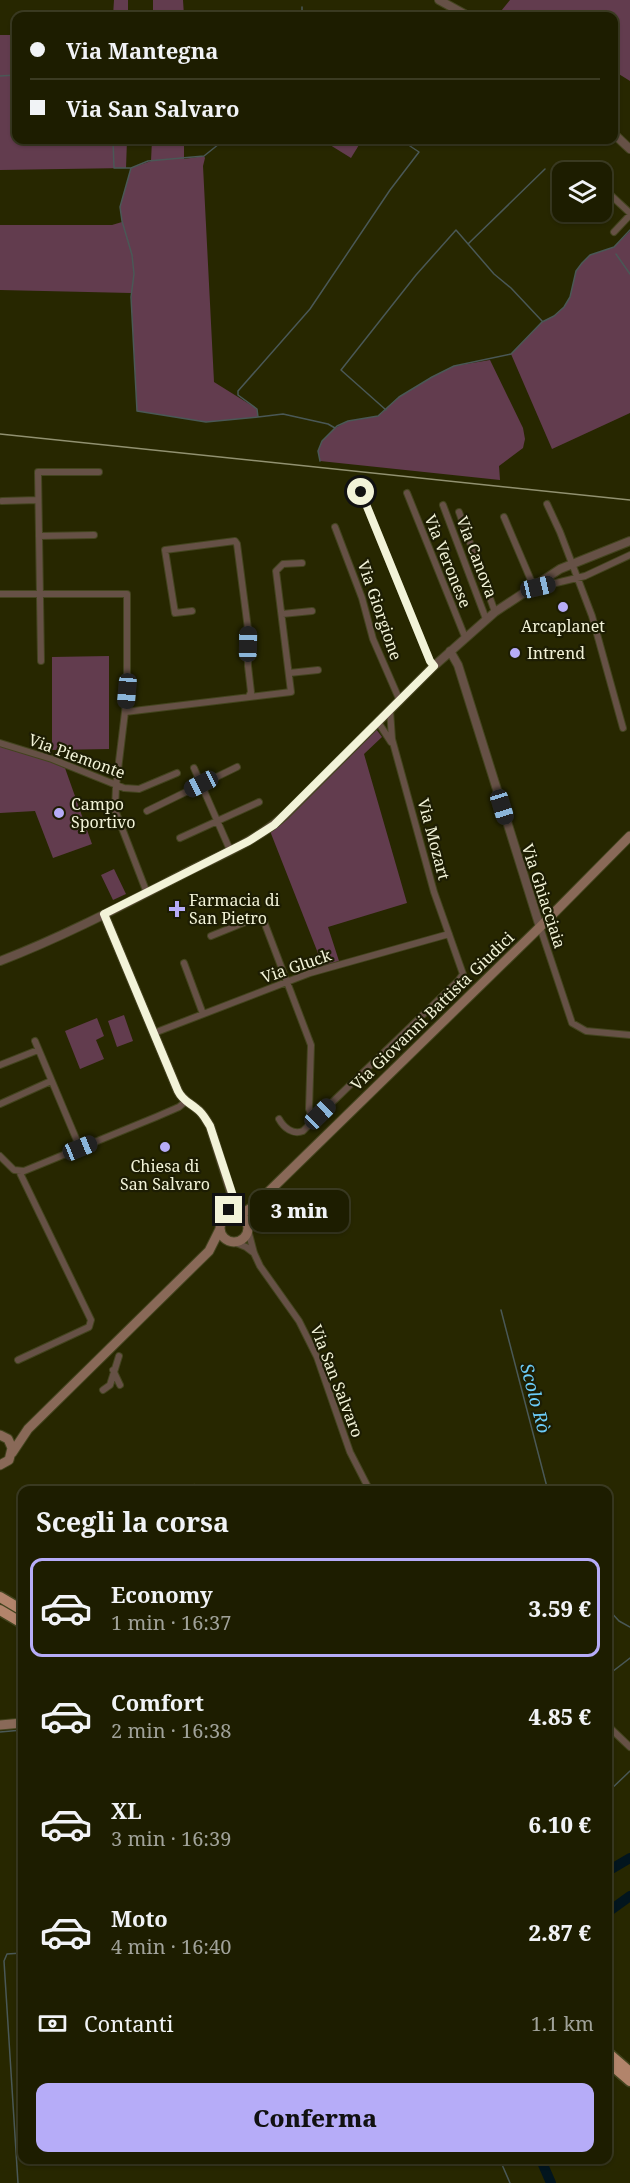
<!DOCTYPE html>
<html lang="it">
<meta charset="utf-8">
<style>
:root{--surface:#1d1d00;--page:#25260a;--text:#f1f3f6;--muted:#a0a299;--line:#3b3b22;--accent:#b6acf8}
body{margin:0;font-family:"Noto Serif",serif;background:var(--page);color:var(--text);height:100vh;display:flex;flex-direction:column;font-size:22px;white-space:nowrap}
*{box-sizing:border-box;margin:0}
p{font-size:20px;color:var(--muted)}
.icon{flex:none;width:33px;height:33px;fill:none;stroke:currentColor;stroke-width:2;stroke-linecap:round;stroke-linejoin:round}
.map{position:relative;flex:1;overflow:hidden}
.side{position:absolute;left:18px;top:1486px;width:594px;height:678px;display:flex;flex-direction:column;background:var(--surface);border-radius:12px;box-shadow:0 2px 4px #0004,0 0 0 2px var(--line)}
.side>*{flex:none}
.banner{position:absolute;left:12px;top:12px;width:606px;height:132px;border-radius:12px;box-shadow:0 2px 4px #0004,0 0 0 2px var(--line);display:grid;align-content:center;height:132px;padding:0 18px;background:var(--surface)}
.tools{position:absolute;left:552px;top:162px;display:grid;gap:12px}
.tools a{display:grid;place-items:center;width:60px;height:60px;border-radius:12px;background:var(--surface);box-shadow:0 2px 4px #0004,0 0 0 2px var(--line);font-size:30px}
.end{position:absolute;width:27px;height:27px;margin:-14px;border:8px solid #f2f3d8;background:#111;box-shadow:0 0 0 3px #111}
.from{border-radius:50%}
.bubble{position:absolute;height:42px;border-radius:12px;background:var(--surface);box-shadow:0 2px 4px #0004,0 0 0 2px var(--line);font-size:20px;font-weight:800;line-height:42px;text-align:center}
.car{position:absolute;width:18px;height:36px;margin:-18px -9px;border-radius:8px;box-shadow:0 0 4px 2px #0007;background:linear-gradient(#222 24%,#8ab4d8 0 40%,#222 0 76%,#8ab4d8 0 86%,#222 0)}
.banner b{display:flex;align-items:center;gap:21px;height:57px;font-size:22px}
.banner b+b{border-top:2px solid var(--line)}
.banner i{width:15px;height:15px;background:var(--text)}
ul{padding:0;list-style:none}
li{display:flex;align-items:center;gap:18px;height:99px;margin:0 12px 9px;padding:0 6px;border:3px solid transparent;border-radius:12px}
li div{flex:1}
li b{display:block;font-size:22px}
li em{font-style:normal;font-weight:800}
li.on{border-color:var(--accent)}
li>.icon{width:54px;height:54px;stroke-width:1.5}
h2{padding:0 18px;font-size:27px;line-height:72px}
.pay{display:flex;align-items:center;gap:15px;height:66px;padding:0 18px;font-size:22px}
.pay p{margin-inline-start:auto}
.action{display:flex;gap:12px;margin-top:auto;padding:12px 18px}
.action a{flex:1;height:69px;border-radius:12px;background:var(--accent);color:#111;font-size:24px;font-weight:800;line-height:69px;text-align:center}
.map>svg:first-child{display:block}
.green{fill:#623c4e}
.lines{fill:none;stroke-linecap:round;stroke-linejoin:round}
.stream{stroke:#4a5856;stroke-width:1.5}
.river{stroke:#02151e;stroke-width:10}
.minor-casing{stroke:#43441e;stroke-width:8}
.tertiary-casing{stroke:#43441e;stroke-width:10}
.secondary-casing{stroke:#43441e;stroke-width:11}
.trunk-casing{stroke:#43441e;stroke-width:13}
.minor{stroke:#665146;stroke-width:6}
.tertiary{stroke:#665146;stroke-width:8}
.secondary{stroke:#896958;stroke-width:9}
.trunk{stroke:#b2846b;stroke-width:10}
.rail{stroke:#919170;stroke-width:1.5}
.route{stroke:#f2f3d8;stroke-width:8}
.poi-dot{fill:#b6acf8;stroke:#1d1d03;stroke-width:2}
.labels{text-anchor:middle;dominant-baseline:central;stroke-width:4.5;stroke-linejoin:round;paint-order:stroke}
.street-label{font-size:16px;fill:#f2f3d8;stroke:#1d1d03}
.poi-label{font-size:16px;fill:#f2f3d8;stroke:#1d1d03;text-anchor:start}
.water-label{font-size:18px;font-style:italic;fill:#6ccdf9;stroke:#1d1d03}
</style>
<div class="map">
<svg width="630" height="2183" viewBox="0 0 630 2183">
<rect width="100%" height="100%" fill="#272700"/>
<!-- green -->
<path class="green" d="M 114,0 L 128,0 L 128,16 L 113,16 Z
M 153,0 L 183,0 L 184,16 L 153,16 Z
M 510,0 L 630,0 L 630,81 L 614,71 L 614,16 L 497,16 Z
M 0,35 L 16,35 L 16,140 L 127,140 L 126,168 L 0,170 Z
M 152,140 L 184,140 L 184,159 L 204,156 L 205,158 L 203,166 L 214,382 L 257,409 L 258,417 L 206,422 L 137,411 L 131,293 L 0,290 L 0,225 L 112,225 L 122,222 L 120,207 L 131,168 L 151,161 Z
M 322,140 L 362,140 L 351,158 Z
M 630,231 L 630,413 L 552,449 L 511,354 L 542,322 L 554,316 L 564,307 L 570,297 L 576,271 L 582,263 L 590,255 L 614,247 Z
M 490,360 L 523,428 L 525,439 L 523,448 L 499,466 L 500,480 L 320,461 L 318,451 L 322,441 L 335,428 L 348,421 L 378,416 L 399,397 L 432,377 L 454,366 Z
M 109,656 L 109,749 L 52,750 L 52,657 Z
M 376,729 L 382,737 L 364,754 L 407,903 L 328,927 L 339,961 L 323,966 L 270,831 Z
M 0,746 L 47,760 L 65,768 L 92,844 L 53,858 L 35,811 L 0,813 Z
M 114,869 L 126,894 L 113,900 L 101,875 Z
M 124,1015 L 133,1041 L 117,1047 L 108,1021 Z
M 97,1018 L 104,1036 L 96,1040 L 104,1059 L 80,1069 L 65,1031 Z"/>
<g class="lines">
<!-- stream -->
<path class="stream" d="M 302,16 L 302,7
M 0,76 L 16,75
M 113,140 L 114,168 L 131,168
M 224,140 L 204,156 L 148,161 L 131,168 L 120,207 L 122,221 L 132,255 L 134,274 L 131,297 L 137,411 L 206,422 L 258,417
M 468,244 L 545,169
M 616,254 L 630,274
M 386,410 L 341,370 L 416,275 L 456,230 L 494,274 L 511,288 L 542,321
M 335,428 L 328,424 L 283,414 L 258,417 L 257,409 L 238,395 L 238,391 L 310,309 L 390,190 L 419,152 L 401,140
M 320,461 L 318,451 L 322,441 L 337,426 L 348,421 L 378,416 L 399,397 L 432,377 L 454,366 L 511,354 L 542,322 L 554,316 L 564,307 L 570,297 L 576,271 L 582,263 L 590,255 L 614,247 L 630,230
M 501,1310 L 548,1491
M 608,1609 L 619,1621 L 630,1627
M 608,1675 L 630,1658
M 0,1732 L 22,1730
M 608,1792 L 630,1771
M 500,2160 L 510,2183
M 18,2183 L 4,1961 L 7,1954 L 22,1953"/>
<!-- river -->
<path class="river" d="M 608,1871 L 630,1858
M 608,1912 L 630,1896
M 541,2160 L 551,2183"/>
<!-- minor casing -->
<g class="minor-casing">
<path id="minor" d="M 576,172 L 581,168 L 586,172
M 602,187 L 630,213
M 614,232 L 630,215
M 361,492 L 430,661 L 434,666
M 407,493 L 465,637
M 2,501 L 38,500
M 547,504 L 560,532 L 592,616 L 623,728
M 443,505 L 486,619
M 459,512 L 495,612
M 504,517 L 533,585
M 335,527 L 362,598 L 373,639 L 400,701
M 39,536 L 94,535
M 531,589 L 585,576 L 630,555
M 0,594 L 127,594 L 127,691 L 125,712
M 192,611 L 175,613 L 165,550 L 235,541 L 237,544 L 248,629 L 248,666 L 251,692 L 249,696
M 282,614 L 312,611
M 41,661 L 38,472 L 99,472
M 289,673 L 318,670
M 378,722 L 391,742
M 0,743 L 52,759 L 124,788 L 139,789 L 177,773
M 194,768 L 230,850
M 147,811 L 237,767
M 180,838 L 259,802
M 147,893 L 115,810 L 116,786 L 125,712 L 291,692 L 276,571 L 283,564 L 302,563
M 540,927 L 572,1023 L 586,1031 L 630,1035
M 211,936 L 258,917 L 263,919 L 311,1045 L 309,1109 L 311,1114 L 315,1115
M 184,963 L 203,1014
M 154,1033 L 310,973 L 449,934
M 35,1041 L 80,1148
M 0,1065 L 38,1050
M 0,1104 L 51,1081
M 279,1119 C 284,1128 293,1135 303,1131 L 313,1121 L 315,1115 L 320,1114 L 458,981 L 463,974 L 434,892 L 392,739 L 390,710
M 0,1156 L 14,1170 L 24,1171 L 156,1117 L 179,1107 L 185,1102
M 248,1230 L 254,1253 L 260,1266 L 299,1321 L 317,1357 L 350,1452 L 370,1491
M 234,1242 L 246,1247 L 254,1253
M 18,1360 L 89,1327 L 91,1320 L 19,1171
M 113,1370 L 120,1385
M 103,1390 L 110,1385 L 119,1356
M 194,1488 L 196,1491
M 608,1726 L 630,1747"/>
</g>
<!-- tertiary casing -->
<g class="tertiary-casing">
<path id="tertiary" d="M 439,0 L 468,16
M 614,134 L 630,149
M 450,651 L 458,665 L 540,927
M 104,914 L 178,1091 C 183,1101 189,1102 197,1109 C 203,1113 206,1120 210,1126 L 238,1215
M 0,961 C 63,937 123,905 183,874 C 218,856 257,841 286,814 L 434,666 L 495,612 L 560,569 L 630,541
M 227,1216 L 232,1198"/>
</g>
<!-- secondary casing -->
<g class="secondary-casing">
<path id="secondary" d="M220 1228a14 14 0 1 1 28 0a14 14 0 1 1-28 0Z
M 240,1215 L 254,1206 L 540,927 L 630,836
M 0,1435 L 8,1439 L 12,1448 L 9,1460 L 0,1465
M 12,1453 L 28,1429 L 209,1251 L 220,1229
M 0,1725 L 22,1723"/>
</g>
<!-- trunk casing -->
<g class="trunk-casing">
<path id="trunk" d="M 0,1597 L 22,1610
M 0,1610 L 22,1623
M 608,2053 L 630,2072
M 608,2062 L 630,2081"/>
</g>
<!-- minor -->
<use href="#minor" class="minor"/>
<!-- tertiary -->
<use href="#tertiary" class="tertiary"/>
<!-- secondary -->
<use href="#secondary" class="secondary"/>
<!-- trunk -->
<use href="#trunk" class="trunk"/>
<!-- rail -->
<path class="rail" d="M 0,434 L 630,500"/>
</g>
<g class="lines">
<!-- route -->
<path class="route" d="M 229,1210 L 233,1196 L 210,1126 C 206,1120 203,1113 197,1109 C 189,1102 183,1101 178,1091 L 104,914 L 249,841 L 274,825 L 434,666 L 430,661 L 361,492"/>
</g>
<!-- markers -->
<g class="poi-dot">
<circle cx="563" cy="607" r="6"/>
<circle cx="515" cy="653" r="6"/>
<circle cx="59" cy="813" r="6"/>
<path d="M174 900h6v6h6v6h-6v6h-6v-6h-6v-6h6z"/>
<circle cx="165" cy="1147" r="6"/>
</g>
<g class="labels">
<!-- street labels -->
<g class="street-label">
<text transform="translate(477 557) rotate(69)">Via Canova</text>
<text transform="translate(448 561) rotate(68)">Via Veronese</text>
<text transform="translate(380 610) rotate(71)">Via Giorgione</text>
<text transform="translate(77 756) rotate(20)">Via Piemonte</text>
<text transform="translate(434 839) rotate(75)">Via Mozart</text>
<text transform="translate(544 896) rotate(72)">Via Ghiacciaia</text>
<text transform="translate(296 966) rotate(-19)">Via Gluck</text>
<text transform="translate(432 1011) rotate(-44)">Via Giovanni Battista Giudici</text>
<text transform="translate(337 1381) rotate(69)">Via San Salvaro</text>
</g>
<!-- poi labels -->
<g class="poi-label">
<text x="563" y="626" text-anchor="middle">Arcaplanet</text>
<text x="527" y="653">Intrend</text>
<text x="71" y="804">Campo<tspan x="71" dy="18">Sportivo</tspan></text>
<text x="189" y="900">Farmacia di<tspan x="189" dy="18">San Pietro</tspan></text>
<text x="165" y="1166" text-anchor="middle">Chiesa di<tspan x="165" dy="18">San Salvaro</tspan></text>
</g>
<!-- water labels -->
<g class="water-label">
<text transform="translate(536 1398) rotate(75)">Scolo Rò</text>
</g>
</g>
</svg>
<div class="tools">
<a><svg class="icon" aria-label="layers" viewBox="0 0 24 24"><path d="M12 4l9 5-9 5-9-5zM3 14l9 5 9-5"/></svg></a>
</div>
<i class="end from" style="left:361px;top:492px"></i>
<i class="end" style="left:229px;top:1210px"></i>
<div class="bubble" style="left:250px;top:1190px;width:99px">3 min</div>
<i class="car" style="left:538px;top:587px;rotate:77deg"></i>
<i class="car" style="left:248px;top:644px;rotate:1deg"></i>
<i class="car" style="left:127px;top:691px;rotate:185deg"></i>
<i class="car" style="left:201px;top:784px;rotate:243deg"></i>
<i class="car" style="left:502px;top:807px;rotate:163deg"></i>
<i class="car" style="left:320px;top:1114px;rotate:46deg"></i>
<i class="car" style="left:80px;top:1148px;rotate:68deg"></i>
<div class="banner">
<b><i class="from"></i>Via Mantegna</b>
<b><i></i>Via San Salvaro</b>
</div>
<section class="side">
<h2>Scegli la corsa</h2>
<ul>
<li class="on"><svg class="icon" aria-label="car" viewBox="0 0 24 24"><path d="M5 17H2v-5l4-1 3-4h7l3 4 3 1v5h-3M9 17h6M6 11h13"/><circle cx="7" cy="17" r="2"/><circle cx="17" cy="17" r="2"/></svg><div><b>Economy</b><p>1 min · 16:37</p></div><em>3.59 €</em></li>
<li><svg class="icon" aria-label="car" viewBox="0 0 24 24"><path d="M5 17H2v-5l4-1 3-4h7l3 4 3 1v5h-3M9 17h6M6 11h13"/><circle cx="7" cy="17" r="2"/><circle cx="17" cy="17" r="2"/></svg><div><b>Comfort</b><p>2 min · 16:38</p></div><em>4.85 €</em></li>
<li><svg class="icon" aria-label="car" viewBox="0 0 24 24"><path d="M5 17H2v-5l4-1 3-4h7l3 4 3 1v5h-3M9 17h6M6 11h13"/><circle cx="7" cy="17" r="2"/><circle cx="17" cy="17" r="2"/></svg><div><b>XL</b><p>3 min · 16:39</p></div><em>6.10 €</em></li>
<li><svg class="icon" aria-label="car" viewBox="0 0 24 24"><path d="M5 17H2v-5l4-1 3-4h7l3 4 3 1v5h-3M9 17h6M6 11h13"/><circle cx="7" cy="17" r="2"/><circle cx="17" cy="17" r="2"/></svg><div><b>Moto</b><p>4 min · 16:40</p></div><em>2.87 €</em></li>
</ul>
<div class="pay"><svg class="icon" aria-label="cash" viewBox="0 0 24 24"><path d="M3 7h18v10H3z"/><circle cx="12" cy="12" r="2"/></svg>Contanti<p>1.1 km</p></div>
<div class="action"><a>Conferma</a></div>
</section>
</div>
